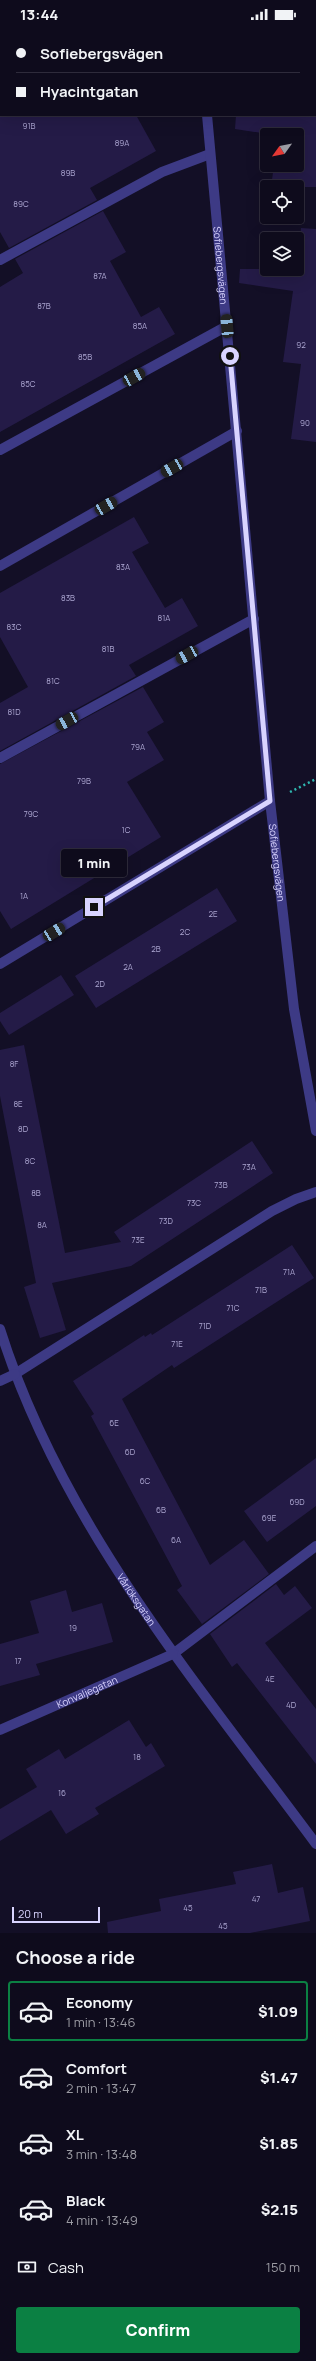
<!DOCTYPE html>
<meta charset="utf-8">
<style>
:root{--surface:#0e0b1c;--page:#1c1929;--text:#f1f3f6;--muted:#9b9ba3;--line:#2e2b3b;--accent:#0b8043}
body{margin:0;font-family:Manrope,sans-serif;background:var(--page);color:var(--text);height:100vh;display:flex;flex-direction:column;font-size:15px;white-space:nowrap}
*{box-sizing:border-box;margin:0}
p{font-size:13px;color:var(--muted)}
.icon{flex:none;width:22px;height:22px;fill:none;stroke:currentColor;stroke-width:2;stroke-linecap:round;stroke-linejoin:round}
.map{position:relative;height:1905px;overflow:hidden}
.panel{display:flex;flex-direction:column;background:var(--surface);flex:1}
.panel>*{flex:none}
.banner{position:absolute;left:0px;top:0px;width:316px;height:88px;box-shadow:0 4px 16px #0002,0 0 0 1px var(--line);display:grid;align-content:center;height:88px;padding:0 16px;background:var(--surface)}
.needle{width:26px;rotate:237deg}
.buttons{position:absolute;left:260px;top:100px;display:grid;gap:8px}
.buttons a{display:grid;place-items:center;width:44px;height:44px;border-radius:4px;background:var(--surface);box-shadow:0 4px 16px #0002,0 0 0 1px var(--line);font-size:20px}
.scale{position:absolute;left:12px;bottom:10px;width:88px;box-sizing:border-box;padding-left:4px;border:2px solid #d9d4ff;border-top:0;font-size:11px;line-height:14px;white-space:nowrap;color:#d9d4ff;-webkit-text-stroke:3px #130f26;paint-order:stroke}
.end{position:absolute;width:18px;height:18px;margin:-9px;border:5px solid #d9d4ff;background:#111;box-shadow:0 0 0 2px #111}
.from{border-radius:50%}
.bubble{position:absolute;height:28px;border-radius:4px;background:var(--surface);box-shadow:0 4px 16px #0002,0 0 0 1px var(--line);font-size:13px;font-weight:800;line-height:28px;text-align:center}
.car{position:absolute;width:12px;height:24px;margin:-12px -6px;border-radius:5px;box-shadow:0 0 3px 1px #0007;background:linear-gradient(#222 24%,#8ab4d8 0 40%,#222 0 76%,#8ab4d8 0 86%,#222 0)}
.banner b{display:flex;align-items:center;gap:14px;height:38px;font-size:15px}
.banner b+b{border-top:1px solid var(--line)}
.banner i{width:10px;height:10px;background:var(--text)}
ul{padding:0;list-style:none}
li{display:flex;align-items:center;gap:12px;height:60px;margin:0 8px 6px;padding:0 8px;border:2px solid transparent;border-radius:4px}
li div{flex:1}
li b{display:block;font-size:15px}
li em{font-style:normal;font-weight:800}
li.active{border-color:var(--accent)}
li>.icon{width:36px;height:36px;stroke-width:1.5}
h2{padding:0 16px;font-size:18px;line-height:48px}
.pay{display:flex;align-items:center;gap:10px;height:44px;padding:0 16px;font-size:15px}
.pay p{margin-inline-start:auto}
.primary-button{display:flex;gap:8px;margin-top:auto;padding:8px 16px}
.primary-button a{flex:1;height:46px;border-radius:4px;background:var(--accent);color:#fff;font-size:16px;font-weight:800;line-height:46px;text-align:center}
.status{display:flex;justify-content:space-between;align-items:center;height:28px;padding:0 20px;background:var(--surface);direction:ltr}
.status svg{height:11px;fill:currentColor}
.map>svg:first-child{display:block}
.building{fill:#241b47}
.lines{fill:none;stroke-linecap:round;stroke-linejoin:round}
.path{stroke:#2fb8b0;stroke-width:2.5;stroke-dasharray:2 3;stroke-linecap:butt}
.service{stroke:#3d3a85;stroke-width:10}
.minor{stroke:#3d3a85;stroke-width:10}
.route{stroke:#d9d4ff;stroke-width:5}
.labels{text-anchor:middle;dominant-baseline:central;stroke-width:3;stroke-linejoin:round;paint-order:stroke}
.number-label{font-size:8px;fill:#aca6d1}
.street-label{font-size:10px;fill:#d9d4ff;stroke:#130f26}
</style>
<div class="status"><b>13:44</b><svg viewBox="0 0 49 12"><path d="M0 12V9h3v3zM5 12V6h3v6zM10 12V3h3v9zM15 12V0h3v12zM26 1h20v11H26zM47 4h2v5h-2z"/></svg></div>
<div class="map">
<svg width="316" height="1905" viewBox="0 0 316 1905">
<rect width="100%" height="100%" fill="#130f26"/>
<!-- building -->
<path class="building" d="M 0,87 L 136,87 L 156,123 L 90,160 L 97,172 L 9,220 L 0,204 Z
M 236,87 L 316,87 L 316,159 L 271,159 L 274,137 L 297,137 L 297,107 L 275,107 L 235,101 Z
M 103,183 L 126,224 L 110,233 L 141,289 L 159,279 L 175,306 L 0,404 L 0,259 L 23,245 L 15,231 Z
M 301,200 L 316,201 L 316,414 L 291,411 L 301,336 L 283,334 L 293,263 L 239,255 L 240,241 L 297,241 Z
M 134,489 L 149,515 L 132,524 L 149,553 L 165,580 L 182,570 L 198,598 L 129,637 L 136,648 L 0,723 L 0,675 L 28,659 L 0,609 L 0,565 Z
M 143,659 L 164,694 L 147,704 L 164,732 L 127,754 L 161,809 L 11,901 L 0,883 L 0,736 Z
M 217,860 L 237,893 L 96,980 L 75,948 Z
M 61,947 L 74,967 L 9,1007 L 0,993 L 0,985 Z
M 24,1017 L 65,1225 L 121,1214 L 114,1204 L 252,1113 L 273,1145 L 131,1238 L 52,1255 L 66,1302 L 40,1310 L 24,1259 L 36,1255 L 0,1068 L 0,1022 Z
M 292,1217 L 314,1250 L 174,1340 L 172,1337 L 122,1371 L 210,1537 L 244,1512 L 269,1546 L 202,1596 L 177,1562 L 182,1558 L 91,1388 L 94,1386 L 73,1353 L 144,1307 L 145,1309 L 151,1305 L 152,1307 Z
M 316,1430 L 316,1478 L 267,1514 L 244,1483 Z
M 276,1556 L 284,1567 L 295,1558 L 312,1580 L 265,1615 L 316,1681 L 316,1736 L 237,1635 L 232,1639 L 210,1606 Z
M 66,1562 L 72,1584 L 102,1575 L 113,1614 L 36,1636 L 40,1647 L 0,1658 L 0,1616 L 39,1605 L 30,1573 Z
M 129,1692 L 146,1719 L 151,1715 L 165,1738 L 95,1780 L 99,1786 L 66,1806 L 51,1782 L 0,1813 L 0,1781 L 37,1759 L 26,1741 L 59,1721 L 65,1731 Z
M 272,1836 L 278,1865 L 303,1859 L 310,1893 L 250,1905 L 108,1905 L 107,1894 L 161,1883 L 159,1871 L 236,1856 L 233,1844 Z"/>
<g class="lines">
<!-- path -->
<path class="path" d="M 290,764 L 316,751"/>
<!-- service -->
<path class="service" d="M 82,1 L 84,0
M 0,44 L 1,44
M 0,232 L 162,144 L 210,126
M 0,422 L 227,298
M 0,538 L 237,403
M 0,730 L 254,591
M 15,1346 L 272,1183 L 296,1171 L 316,1164
M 173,1626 L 316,1518"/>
<!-- minor -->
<g class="minor">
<path d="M 198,0 L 198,1"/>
<path id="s1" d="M 207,87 L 270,773 L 294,981 L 316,1103"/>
<path d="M 0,936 L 270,773"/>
<path id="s2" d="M 0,1301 C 61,1496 197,1655 316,1816"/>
<path d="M 0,1353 L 15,1346"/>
<path id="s3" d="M 0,1702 L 173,1626"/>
</g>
</g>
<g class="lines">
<!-- route -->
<path class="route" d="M 94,879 L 270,773 L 230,328"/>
</g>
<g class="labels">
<!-- number labels -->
<g class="number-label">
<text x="29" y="97">91B</text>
<text x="122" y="114">89A</text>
<text x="68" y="144">89B</text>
<text x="21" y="175">89C</text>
<text x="100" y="247">87A</text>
<text x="44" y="277">87B</text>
<text x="140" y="297">85A</text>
<text x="301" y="316">92</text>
<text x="85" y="328">85B</text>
<text x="28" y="355">85C</text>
<text x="305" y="394">90</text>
<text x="123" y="538">83A</text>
<text x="68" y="569">83B</text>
<text x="164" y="589">81A</text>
<text x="14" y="598">83C</text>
<text x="108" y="620">81B</text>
<text x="53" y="652">81C</text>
<text x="14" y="683">81D</text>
<text x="138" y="718">79A</text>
<text x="84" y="752">79B</text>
<text x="31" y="785">79C</text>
<text x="126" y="801">1C</text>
<text x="24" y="867">1A</text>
<text x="213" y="885">2E</text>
<text x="185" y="903">2C</text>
<text x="156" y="920">2B</text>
<text x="128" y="938">2A</text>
<text x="100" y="955">2D</text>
<text x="14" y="1035">8F</text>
<text x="18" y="1075">8E</text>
<text x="23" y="1100">8D</text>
<text x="30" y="1132">8C</text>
<text x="249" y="1138">73A</text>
<text x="221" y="1156">73B</text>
<text x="36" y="1164">8B</text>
<text x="194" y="1174">73C</text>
<text x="166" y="1192">73D</text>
<text x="42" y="1196">8A</text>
<text x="138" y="1211">73E</text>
<text x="289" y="1243">71A</text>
<text x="261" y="1261">71B</text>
<text x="233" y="1279">71C</text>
<text x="205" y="1297">71D</text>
<text x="177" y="1315">71E</text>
<text x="114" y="1394">6E</text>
<text x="130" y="1423">6D</text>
<text x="145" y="1452">6C</text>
<text x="297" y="1473">69D</text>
<text x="161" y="1481">6B</text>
<text x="269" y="1489">69E</text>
<text x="176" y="1511">6A</text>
<text x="73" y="1599">19</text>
<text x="18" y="1632">17</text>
<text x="270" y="1650">4E</text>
<text x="291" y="1676">4D</text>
<text x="137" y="1728">18</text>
<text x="62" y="1764">16</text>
<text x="256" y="1870">47</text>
<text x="188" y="1879">45</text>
<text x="223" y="1897">45</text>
</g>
<!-- street labels -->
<g class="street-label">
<text stroke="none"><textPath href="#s1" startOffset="151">Sofiebergsvägen</textPath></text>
<text stroke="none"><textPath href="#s1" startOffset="751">Sofiebergsvägen</textPath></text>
<text stroke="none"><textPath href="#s2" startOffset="304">Vårlöksgatan</textPath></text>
<text stroke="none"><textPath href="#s3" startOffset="95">Konvaljegatan</textPath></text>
</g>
</g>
</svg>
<div class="buttons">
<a><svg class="needle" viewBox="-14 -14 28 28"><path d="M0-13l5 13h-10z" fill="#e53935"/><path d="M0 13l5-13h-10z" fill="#9b9ba3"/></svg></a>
<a><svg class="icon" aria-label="locate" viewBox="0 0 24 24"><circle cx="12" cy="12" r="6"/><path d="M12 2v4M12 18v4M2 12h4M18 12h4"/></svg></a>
<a><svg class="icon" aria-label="layers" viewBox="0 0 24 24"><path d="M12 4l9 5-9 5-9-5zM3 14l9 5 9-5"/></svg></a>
</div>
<div class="scale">20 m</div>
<i class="end from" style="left:230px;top:328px"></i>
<i class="end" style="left:94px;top:879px"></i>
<div class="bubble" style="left:61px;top:821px;width:66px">1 min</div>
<i class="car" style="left:227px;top:298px;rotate:355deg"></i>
<i class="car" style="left:134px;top:349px;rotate:61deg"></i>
<i class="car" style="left:172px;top:440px;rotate:240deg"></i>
<i class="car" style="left:106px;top:478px;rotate:60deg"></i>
<i class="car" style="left:187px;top:627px;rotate:241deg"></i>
<i class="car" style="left:67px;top:693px;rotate:241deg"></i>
<i class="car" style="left:54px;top:904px;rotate:59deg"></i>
<div class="banner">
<b><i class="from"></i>Sofiebergsvägen</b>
<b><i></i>Hyacintgatan</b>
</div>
</div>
<section class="panel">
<h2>Choose a ride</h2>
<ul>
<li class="active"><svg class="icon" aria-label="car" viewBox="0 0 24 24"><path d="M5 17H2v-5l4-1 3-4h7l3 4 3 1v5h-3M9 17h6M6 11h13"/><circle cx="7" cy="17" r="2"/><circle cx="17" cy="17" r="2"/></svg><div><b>Economy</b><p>1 min · 13:46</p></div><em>$1.09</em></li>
<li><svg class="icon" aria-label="car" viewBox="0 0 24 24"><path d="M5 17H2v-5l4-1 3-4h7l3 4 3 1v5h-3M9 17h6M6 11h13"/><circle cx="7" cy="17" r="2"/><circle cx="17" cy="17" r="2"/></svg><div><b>Comfort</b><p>2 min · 13:47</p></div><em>$1.47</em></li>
<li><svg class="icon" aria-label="car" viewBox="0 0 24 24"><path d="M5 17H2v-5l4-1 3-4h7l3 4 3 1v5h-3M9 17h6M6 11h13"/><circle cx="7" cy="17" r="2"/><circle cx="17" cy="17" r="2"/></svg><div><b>XL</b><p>3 min · 13:48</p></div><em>$1.85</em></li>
<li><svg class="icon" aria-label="car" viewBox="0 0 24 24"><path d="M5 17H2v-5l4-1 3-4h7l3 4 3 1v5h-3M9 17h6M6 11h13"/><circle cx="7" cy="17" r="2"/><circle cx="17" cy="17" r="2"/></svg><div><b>Black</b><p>4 min · 13:49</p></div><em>$2.15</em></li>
</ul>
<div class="pay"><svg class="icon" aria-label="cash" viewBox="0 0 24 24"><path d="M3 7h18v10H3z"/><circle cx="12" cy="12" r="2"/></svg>Cash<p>150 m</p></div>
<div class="primary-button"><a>Confirm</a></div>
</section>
